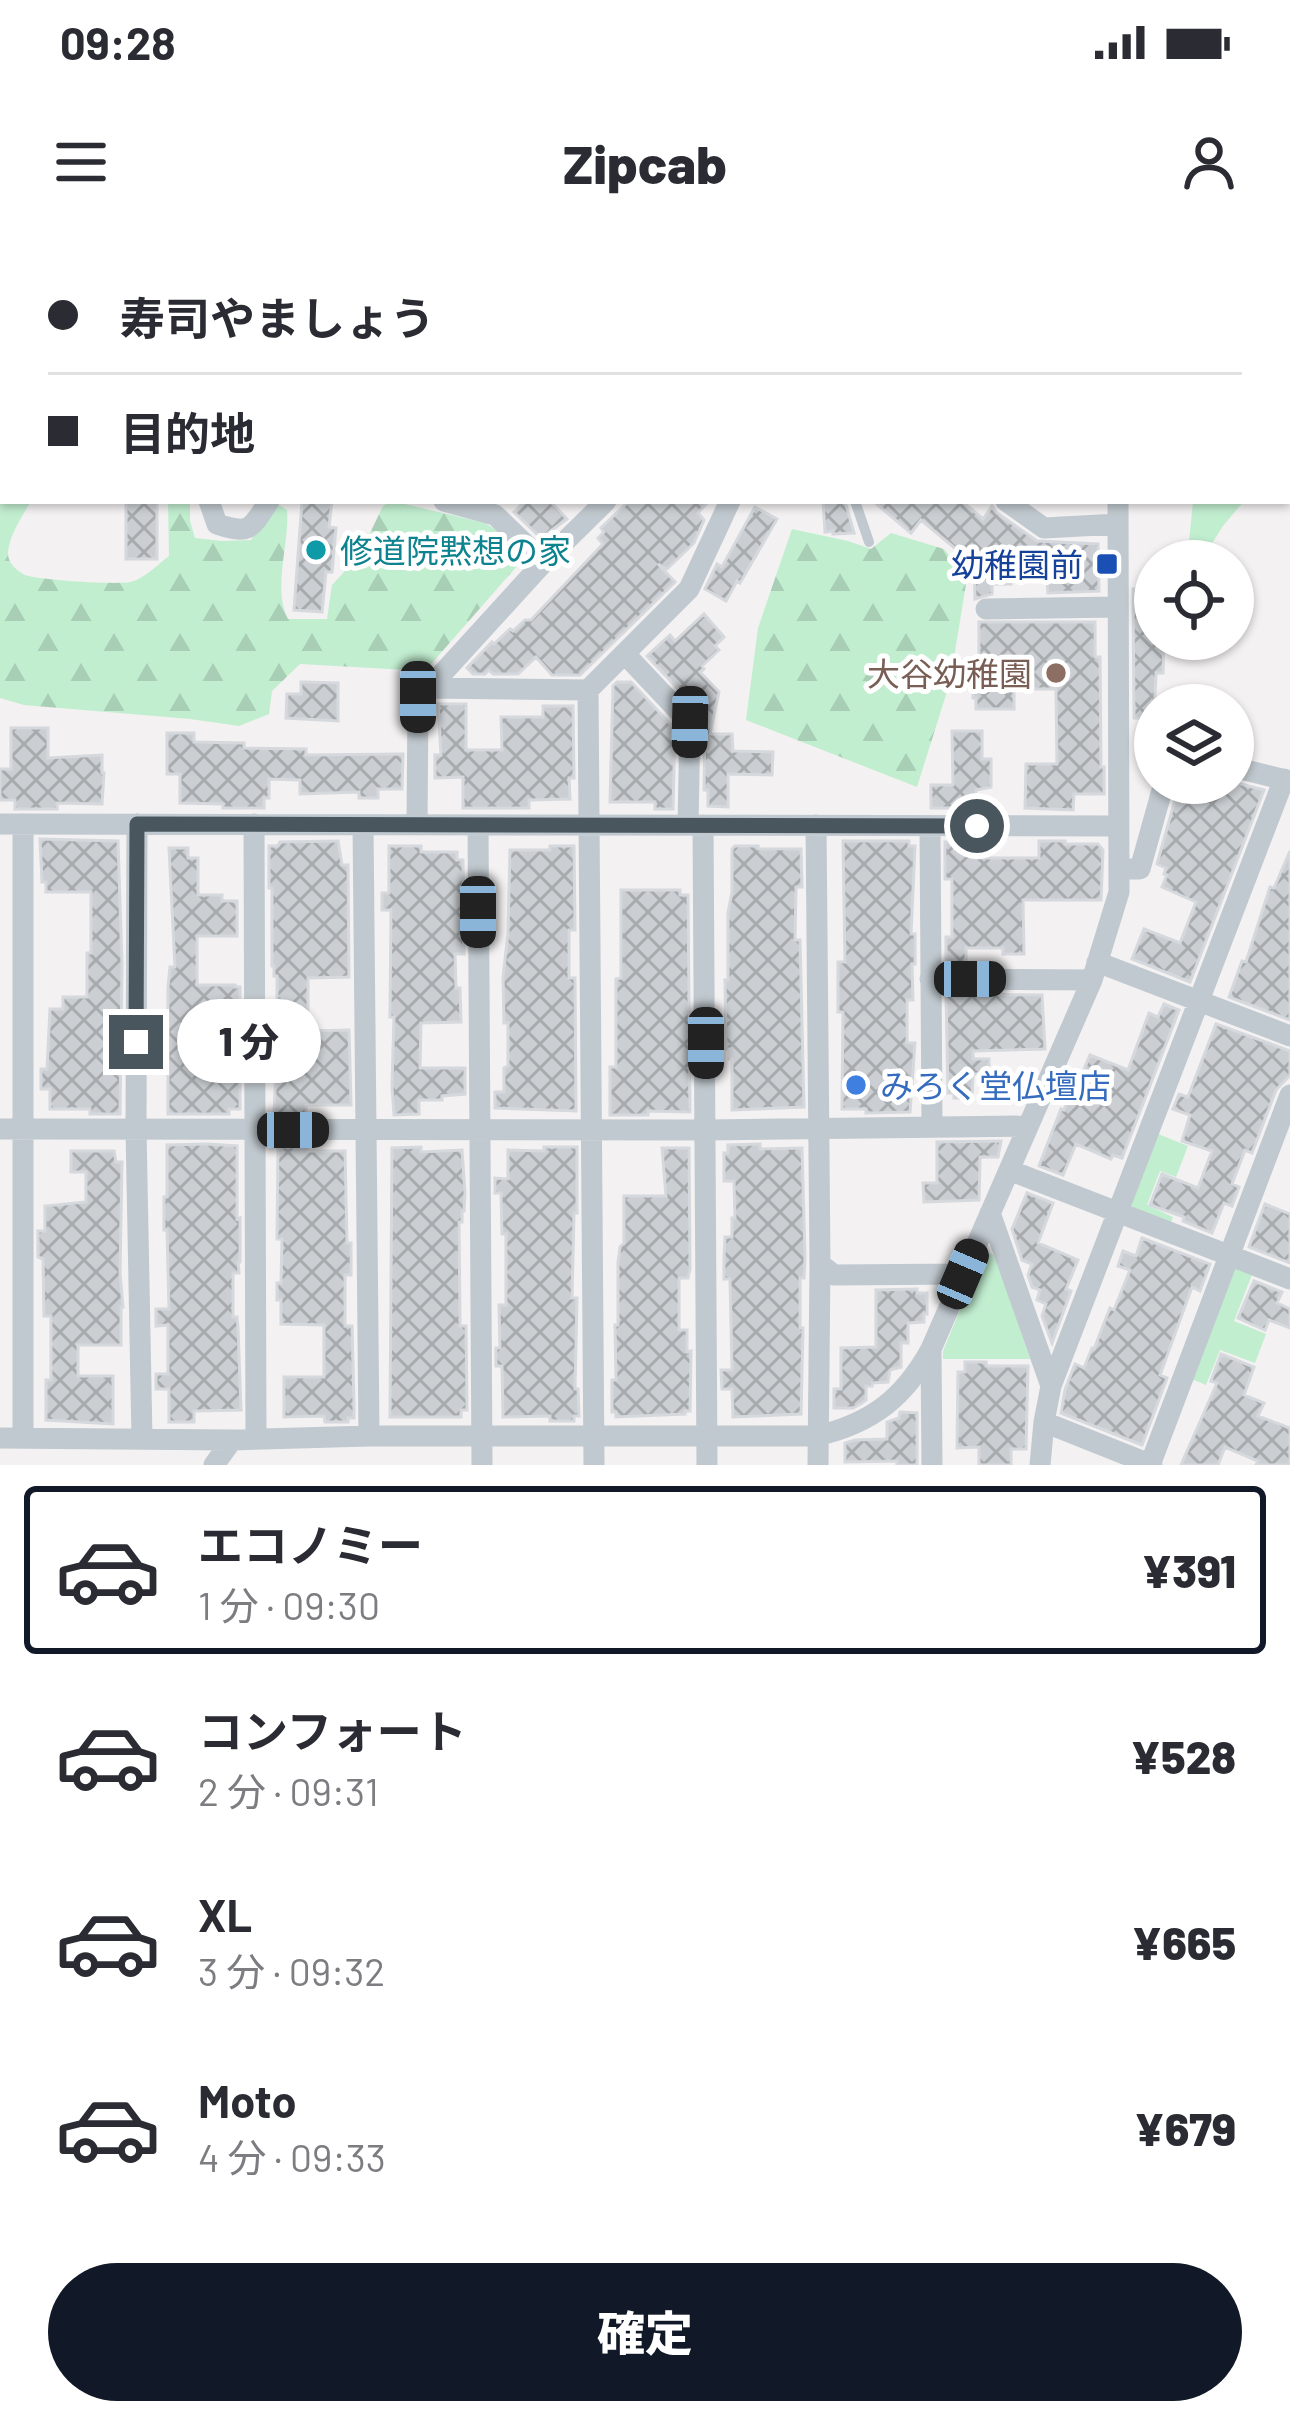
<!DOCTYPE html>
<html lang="ja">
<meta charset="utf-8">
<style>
:root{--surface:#fff;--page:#f2f2f3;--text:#2b2b33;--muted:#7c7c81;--line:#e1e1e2;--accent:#111827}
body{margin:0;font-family:Barlow,"Noto Sans JP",sans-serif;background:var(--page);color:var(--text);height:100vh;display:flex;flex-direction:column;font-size:45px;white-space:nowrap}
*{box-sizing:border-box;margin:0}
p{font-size:39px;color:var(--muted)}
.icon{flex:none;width:66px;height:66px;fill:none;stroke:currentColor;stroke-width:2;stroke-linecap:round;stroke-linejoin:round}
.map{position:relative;height:1225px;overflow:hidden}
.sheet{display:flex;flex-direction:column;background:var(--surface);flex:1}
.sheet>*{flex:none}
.hud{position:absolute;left:0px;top:0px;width:1290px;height:264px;box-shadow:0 3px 9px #0004;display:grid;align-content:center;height:264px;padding:0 48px;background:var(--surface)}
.buttons{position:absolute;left:1134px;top:300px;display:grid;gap:24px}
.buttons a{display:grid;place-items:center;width:120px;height:120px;border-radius:50%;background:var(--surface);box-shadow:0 3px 9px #0004;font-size:60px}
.end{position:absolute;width:54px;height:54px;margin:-27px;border:15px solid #49565e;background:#fff;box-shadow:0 0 0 6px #fff}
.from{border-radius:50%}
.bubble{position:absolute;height:84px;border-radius:42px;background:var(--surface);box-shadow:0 3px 9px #0004;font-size:39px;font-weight:800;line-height:84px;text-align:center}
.car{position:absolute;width:36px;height:72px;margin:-36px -18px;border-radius:15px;box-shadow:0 0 9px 3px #0007;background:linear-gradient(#222 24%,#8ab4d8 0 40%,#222 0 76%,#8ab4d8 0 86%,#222 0)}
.hud b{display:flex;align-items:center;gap:42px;height:114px;font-size:45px}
.hud b+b{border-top:3px solid var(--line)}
.hud i{width:30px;height:30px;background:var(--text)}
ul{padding:21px 0 0;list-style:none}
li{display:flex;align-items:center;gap:36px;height:168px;margin:0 24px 18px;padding:0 24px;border:6px solid transparent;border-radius:12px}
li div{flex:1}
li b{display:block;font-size:45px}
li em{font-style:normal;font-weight:800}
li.active{border-color:var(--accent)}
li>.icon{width:108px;height:108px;stroke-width:1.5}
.action{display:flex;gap:24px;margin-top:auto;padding:24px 48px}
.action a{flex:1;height:138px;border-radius:72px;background:var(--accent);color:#fff;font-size:48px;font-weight:800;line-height:138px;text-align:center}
.status{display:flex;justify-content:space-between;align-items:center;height:84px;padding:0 60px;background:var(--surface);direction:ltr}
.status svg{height:33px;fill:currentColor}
header{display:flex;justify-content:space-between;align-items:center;height:156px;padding:0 48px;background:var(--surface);font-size:54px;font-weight:800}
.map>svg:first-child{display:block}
.forest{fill:url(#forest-firs)}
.green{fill:#c2eed0}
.building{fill:url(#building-cross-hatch);stroke:#d5d8dc;stroke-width:3}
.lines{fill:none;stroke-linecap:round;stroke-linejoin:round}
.lane{stroke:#c0c9cf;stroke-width:10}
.street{stroke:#c0c9cf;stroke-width:21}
.route{stroke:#49565e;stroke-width:15}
.culture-dot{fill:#0f9aa8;stroke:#fff;stroke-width:4.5}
.transit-dot{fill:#1a4fb4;stroke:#fff;stroke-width:4.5}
.education-dot{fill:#8d6e63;stroke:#fff;stroke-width:4.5}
.shop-dot{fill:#3f7fe0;stroke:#fff;stroke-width:4.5}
.labels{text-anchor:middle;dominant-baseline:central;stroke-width:10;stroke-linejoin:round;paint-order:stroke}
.culture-label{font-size:33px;fill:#0d838f;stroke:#fff;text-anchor:start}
.transit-label{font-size:33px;fill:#164399;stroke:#fff;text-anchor:end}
.education-label{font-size:33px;fill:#785e54;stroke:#fff;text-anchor:end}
.shop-label{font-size:33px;fill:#366cbe;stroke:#fff;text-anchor:start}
</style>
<div class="status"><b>09:28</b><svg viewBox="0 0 49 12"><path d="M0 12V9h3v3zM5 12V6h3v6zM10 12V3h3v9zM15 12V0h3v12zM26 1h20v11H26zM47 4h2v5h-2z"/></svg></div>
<header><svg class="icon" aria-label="menu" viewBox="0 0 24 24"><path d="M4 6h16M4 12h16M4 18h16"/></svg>Zipcab<svg class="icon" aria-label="person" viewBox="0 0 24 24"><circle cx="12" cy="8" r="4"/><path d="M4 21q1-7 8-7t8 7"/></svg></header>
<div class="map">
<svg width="1290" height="1225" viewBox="0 0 1290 1225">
<defs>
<pattern id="forest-firs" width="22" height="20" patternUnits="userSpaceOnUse" patternTransform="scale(3)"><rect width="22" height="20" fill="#c2eed0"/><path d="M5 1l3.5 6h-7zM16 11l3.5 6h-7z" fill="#a8ceb5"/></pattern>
<pattern id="building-cross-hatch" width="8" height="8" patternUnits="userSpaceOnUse" patternTransform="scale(3)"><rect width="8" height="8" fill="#cbcfd3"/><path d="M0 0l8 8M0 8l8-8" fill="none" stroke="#a7abae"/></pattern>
</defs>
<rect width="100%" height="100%" fill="#f3f1f1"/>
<!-- forest -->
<path class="forest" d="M 3,93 L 3,261 L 31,261 C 23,275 8,297 8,314 C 8,323 17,331 25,335 C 39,340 115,345 130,342 C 144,339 157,325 169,316 L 168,261 L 190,261 L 190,281 L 195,298 L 222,301 L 251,300 L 266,275 L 278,264 L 287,270 C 290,304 272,347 288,379 L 327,379 L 332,345 L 344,332 L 348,310 L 355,296 L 370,293 L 383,266 L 392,261 L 485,283 L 513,301 L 525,317 L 425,431 L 300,424 L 272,451 L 269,474 L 239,486 L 190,479 L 24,465 L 0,458 L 0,94 Z
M 1193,261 L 1244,261 L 1223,286 L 1211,305 L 1189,302 Z
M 792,289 L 848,301 L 871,309 L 891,293 L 944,309 L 967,338 L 950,442 L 917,547 L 746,480 L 758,388 Z"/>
<!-- green -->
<path class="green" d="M 1158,894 L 1188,906 L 1176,937 L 1160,931 L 1147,965 L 1173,977 L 1169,987 L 1128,970 Z
M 990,1013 L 996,1016 L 1030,1119 L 943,1119 L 943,1111 L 983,1015 Z
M 1234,1024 L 1253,1032 L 1234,1081 L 1266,1094 L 1255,1123 L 1220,1110 L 1206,1145 L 1189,1138 Z"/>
<!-- building -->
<path class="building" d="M 126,261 L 157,261 L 157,319 L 126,319 Z
M 302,261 L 332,261 L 329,287 L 336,288 L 332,332 L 326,332 L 322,372 L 294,370 Z
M 525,261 L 550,261 L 567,279 L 541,298 L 514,272 Z
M 629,261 L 709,261 L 698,273 L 704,280 L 694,303 L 667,329 L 658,324 L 675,342 L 580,435 L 552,435 L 536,417 L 518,434 L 493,434 L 489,430 L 485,434 L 473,434 L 467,428 L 492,402 L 494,404 L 510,389 L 513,391 L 525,380 L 531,380 L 603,304 L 598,298 L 604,292 L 601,288 Z
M 823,261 L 845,261 L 854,293 L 833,294 L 833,291 L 825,292 Z
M 873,261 L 962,261 L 983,279 L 992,266 L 997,273 L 1037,301 L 1098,304 L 1099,351 L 1048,353 L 1046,325 L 1011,326 L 1011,344 L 992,344 L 992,354 L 975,359 L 974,324 L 921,280 L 911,293 Z
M 755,267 L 777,279 L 740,343 L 737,341 L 726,361 L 705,349 L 717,324 L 722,327 Z
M 1133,349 L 1155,349 L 1155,399 L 1164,399 L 1163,433 L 1156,433 L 1154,478 L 1134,478 Z
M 704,374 L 724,397 L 715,406 L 719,410 L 702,426 L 704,429 L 700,432 L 719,452 L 710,494 L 732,494 L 733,511 L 773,512 L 772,535 L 728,534 L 728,567 L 708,566 L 708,550 L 704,550 L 705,483 L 702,474 L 647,416 L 670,395 L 675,401 Z
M 979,382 L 1095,382 L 1095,417 L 1100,417 L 1101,527 L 1104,527 L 1104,554 L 1074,554 L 1073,570 L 1025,568 L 1026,524 L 1057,524 L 1056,449 L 1014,449 L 1014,469 L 976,469 L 976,458 L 973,458 L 972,417 L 979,417 Z
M 301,442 L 338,443 L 338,481 L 286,478 L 287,454 L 301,454 Z
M 617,442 L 631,442 L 675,489 L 673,569 L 655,569 L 655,562 L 610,562 L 613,446 Z
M 438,464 L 466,464 L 466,510 L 502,510 L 501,477 L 543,477 L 543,466 L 573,466 L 574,538 L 569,538 L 570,559 L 529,560 L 529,568 L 463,568 L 463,537 L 435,538 L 435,515 L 441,515 Z
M 11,488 L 48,488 L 48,518 L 102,515 L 102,533 L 104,533 L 102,564 L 57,563 L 57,569 L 15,569 L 15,560 L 0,560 L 0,529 L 11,529 Z
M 952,491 L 982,491 L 982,519 L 991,519 L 991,547 L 976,550 L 976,568 L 931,568 L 931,545 L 953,545 Z
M 167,493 L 194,493 L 194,502 L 244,503 L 244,508 L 306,509 L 306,515 L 403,514 L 402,549 L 378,549 L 378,558 L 359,558 L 359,552 L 300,554 L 300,540 L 269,539 L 269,558 L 264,558 L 264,568 L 223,568 L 223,564 L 180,563 L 180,534 L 167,534 Z
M 1203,543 L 1221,543 L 1235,548 L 1237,543 L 1264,550 L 1190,742 L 1132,719 L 1144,689 L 1180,703 L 1196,662 L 1162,647 L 1167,635 L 1164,634 L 1166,628 L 1157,624 L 1175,560 L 1180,550 L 1199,556 Z
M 40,599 L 118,601 L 122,725 L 120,874 L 90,874 L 90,869 L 50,869 L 50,849 L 41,849 L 41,829 L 47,829 L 50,769 L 63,769 L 63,757 L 87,757 L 87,713 L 91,713 L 91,652 L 46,652 L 46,642 L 42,642 Z
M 338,601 L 342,625 L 348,625 L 349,737 L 308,738 L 308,791 L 349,790 L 351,865 L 306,865 L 306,874 L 274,874 L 276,827 L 279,827 L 279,784 L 277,784 L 277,736 L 274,736 L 274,726 L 272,726 L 272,648 L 269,648 L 269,606 L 278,606 L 280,602 Z
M 843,601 L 909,601 L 909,606 L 915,606 L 911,694 L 915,694 L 915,724 L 912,724 L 913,760 L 907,760 L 907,803 L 915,803 L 910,872 L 866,873 L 866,869 L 842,869 L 843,772 L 838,772 L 838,722 L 845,722 Z
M 975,601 L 975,618 L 1039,618 L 1039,601 L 1065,601 L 1065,604 L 1098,604 L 1103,610 L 1101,660 L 1023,660 L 1024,714 L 1003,714 L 1003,708 L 966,708 L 966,724 L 946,724 L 946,697 L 952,697 L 952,639 L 945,639 L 945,602 Z
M 389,606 L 421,606 L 421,612 L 457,612 L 457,620 L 463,620 L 464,714 L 455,714 L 456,748 L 460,748 L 461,782 L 421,783 L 420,828 L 465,828 L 465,854 L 442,856 L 442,860 L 419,860 L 419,874 L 394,875 L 392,847 L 394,777 L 390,777 L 391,670 L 382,670 L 382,653 L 389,653 Z
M 550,606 L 574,606 L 575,690 L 569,690 L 569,738 L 575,738 L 576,871 L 495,868 L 495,852 L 504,852 L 504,828 L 508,826 L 508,783 L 504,783 L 503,737 L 508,693 L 510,610 L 550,610 Z
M 735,606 L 758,606 L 758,609 L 801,609 L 802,647 L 796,647 L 795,700 L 800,700 L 804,867 L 732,870 L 732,819 L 729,819 L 729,809 L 726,809 L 725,740 L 728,740 L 728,673 L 732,652 L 732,609 Z
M 169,608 L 188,608 L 188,618 L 198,618 L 198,655 L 222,655 L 222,661 L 237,661 L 237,696 L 197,696 L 197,745 L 235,745 L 235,747 L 240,747 L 240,869 L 229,869 L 229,874 L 168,874 L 168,747 L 170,727 L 175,727 Z
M 1290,611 L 1290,780 L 1229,757 L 1242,721 L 1246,722 L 1270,647 L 1274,648 Z
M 621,650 L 680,650 L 680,655 L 688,655 L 690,872 L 648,871 L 648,875 L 610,875 L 610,827 L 616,827 L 616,739 L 621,738 Z
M 946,754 L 1042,755 L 1045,809 L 973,811 L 973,819 L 989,819 L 989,834 L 973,834 L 972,858 L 954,858 L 954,853 L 948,853 Z
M 1164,764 L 1179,770 L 1122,918 L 1113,915 L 1111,919 L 1076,904 L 1063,935 L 1039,926 L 1061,869 L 1064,870 L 1070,854 L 1073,856 L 1090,815 L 1128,830 L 1149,773 L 1158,777 Z
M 1216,784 L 1290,811 L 1290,835 L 1276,850 L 1252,913 L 1245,910 L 1232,944 L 1239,947 L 1232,966 L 1224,963 L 1212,993 L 1183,981 L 1184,977 L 1150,965 L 1162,934 L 1198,948 L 1212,911 L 1182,901 L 1190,875 L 1173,869 L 1179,854 L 1188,857 Z
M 1001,901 L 998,917 L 980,917 L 979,960 L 924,962 L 923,943 L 937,943 L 937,902 Z
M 208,904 L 237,906 L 237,979 L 240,978 L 240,1022 L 238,1022 L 239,1033 L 233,1033 L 233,1077 L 237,1077 L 238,1088 L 241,1170 L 194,1171 L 194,1182 L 169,1182 L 169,1149 L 156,1149 L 156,1134 L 168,1134 L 168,1085 L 156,1086 L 156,1069 L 169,1069 L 167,990 L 164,990 L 164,957 L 167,957 L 167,905 Z
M 760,904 L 760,909 L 802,908 L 805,1018 L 804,1038 L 800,1038 L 800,1088 L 803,1088 L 801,1174 L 733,1177 L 732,1149 L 722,1149 L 721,1130 L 732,1130 L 730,1039 L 724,1039 L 724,1019 L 725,997 L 732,997 L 732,978 L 735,978 L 734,941 L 724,941 L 724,913 L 728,913 L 728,905 Z
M 278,907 L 308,907 L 308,911 L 345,911 L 347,1003 L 351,1003 L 351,1035 L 345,1035 L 345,1086 L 352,1086 L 354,1163 L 354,1178 L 348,1178 L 348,1182 L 325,1182 L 324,1176 L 284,1177 L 284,1137 L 324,1137 L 324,1085 L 281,1084 L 281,1060 L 277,1060 L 277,1043 L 281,1043 L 282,999 L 277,999 Z
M 421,907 L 421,912 L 462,910 L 465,953 L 464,971 L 462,971 L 462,982 L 459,982 L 460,1086 L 466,1086 L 467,1170 L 461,1170 L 461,1177 L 390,1177 L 392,908 Z
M 544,907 L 577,907 L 577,973 L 574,973 L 572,1058 L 577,1058 L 575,1149 L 578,1149 L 579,1176 L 574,1176 L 574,1181 L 550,1181 L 550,1176 L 503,1177 L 502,1126 L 496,1126 L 496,1108 L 500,1108 L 499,1065 L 506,1065 L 506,994 L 502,994 L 501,953 L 495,953 L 495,938 L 508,939 L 508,910 L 544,911 Z
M 662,908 L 689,908 L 690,1029 L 688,1038 L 679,1038 L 679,1090 L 687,1090 L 687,1112 L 691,1111 L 690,1171 L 685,1171 L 685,1174 L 616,1177 L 616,1172 L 612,1172 L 612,1140 L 616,1140 L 615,1085 L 618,1085 L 618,1023 L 620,1007 L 624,1003 L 624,956 L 666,956 Z
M 71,911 L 114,911 L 116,922 L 122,922 L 120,1033 L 123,1067 L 121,1067 L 121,1105 L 78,1105 L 78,1136 L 113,1136 L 113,1184 L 46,1180 L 46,1140 L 51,1140 L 51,1076 L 44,1076 L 43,1019 L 38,1017 L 38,991 L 45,991 L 45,966 L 86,962 L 86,932 L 71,932 Z
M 1027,953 L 1053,963 L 1038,1003 L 1078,1020 L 1066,1049 L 1071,1051 L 1052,1103 L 1042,1076 L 1046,1064 L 1037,1060 L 1040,1050 L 1032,1047 L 1028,1035 L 1032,1024 L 1022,1020 L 1012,989 Z
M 1265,964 L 1290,974 L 1290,1023 L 1249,1007 Z
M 1142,998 L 1210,1024 L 1200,1051 L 1192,1047 L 1160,1135 L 1167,1138 L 1142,1205 L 1061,1173 L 1065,1150 L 1075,1124 L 1084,1128 L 1092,1108 L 1094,1109 L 1110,1068 L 1114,1070 L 1130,1030 L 1118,1026 L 1123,1011 L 1136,1016 Z
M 1254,1041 L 1282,1052 L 1277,1063 L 1290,1069 L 1290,1088 L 1269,1080 L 1265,1090 L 1238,1078 Z
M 917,1049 L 917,1053 L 927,1053 L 927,1074 L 924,1074 L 924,1082 L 908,1083 L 908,1103 L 901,1103 L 901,1127 L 890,1130 L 888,1142 L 872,1143 L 872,1146 L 866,1146 L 866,1160 L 862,1163 L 853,1168 L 834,1168 L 834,1149 L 841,1149 L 841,1108 L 876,1107 L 876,1050 Z
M 1221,1114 L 1254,1127 L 1244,1155 L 1264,1163 L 1258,1176 L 1290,1188 L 1290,1225 L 1256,1225 L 1258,1221 L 1225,1207 L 1218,1225 L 1181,1225 L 1217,1143 L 1211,1141 Z
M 965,1122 L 986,1122 L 986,1126 L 1028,1126 L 1026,1209 L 1011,1209 L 1011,1225 L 979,1225 L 979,1207 L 957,1208 L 958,1132 L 965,1132 Z
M 900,1172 L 917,1173 L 917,1225 L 897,1225 L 897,1221 L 845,1222 L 845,1203 L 855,1200 L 887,1199 L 887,1182 L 899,1178 Z"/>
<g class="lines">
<!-- lane -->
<path class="lane" d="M 855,261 L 869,302"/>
<!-- street -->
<path class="street" d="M 790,0 L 791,3
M 840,0 L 849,3
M 936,3 L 937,0
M 1116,3 L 1117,0
M 0,79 L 3,78
M 209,261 L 217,284 C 250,295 251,289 269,261
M 444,261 L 495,275 L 544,322
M 1006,261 L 1044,288 L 1118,284
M 986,369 L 1118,367
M 625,414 L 690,483 L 688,585
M 429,448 L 588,450
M 1233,527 L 1290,541
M 0,584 L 1119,586
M 23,584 L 23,1197
M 137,584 L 136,889 L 142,1199
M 254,584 L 256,1198
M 363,585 L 369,1196
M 417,585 L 418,457 L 429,448 L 544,322 L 606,261
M 478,585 L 482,1225
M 703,585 L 707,1225
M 816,585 L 820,1024 L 818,1225
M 930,586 L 932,885
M 1119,629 L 1140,629 L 1164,543
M 1097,722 L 1290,796
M 930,739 L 1092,740
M 0,889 L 707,890 L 1028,886
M 1009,930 L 1290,1039
M 990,973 L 1051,1146 L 1044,1182 L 1040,1225
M 820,1024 L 834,1035 L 963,1034
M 931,1110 L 932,1225
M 1051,1146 L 1284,539
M 1044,1182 L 1152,1225
M 0,1198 L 232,1200 L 369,1196 L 817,1196 C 872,1183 904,1158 931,1109 L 1092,740 L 1119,652 L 1118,261
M 214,1225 L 232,1200
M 594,1225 L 588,450 L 689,349 L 730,261
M 1150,1225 L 1290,855"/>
</g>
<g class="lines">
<!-- route -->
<path class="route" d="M 136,802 L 137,584 L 977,586"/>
</g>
<!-- markers -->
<circle class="culture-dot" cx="316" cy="310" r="12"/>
<rect class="transit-dot" x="1095" y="312" width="24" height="24" rx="6"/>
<circle class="education-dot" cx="1056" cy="433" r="12"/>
<circle class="shop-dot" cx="856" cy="845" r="12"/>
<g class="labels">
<!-- culture labels -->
<g class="culture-label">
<text x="340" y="310">修道院黙想の家</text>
</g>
<!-- transit labels -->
<g class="transit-label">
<text x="1083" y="324">幼稚園前</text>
</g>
<!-- education labels -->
<g class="education-label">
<text x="1032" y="433">大谷幼稚園</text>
</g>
<!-- shop labels -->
<g class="shop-label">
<text x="880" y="845">みろく堂仏壇店</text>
</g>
</g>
</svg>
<div class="buttons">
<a><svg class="icon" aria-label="locate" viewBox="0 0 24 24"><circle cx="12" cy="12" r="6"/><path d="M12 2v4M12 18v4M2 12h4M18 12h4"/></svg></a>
<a><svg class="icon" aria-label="layers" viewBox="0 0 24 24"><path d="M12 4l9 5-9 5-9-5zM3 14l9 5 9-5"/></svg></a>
</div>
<i class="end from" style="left:977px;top:586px"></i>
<i class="end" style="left:136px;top:802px"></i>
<div class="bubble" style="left:177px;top:759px;width:144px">1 分</div>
<i class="car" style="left:418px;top:457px;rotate:180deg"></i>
<i class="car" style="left:690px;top:482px;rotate:181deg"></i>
<i class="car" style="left:478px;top:672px;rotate:180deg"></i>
<i class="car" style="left:970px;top:739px;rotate:90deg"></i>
<i class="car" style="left:706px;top:803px;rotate:180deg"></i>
<i class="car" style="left:293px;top:890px;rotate:90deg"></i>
<i class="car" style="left:963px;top:1034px;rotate:23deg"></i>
<div class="hud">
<b><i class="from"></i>寿司やましょう</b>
<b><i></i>目的地</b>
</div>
</div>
<section class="sheet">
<ul>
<li class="active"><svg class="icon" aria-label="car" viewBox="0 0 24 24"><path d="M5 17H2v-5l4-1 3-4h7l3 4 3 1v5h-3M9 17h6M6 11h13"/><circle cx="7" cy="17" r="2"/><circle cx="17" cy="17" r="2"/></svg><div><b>エコノミー</b><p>1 分 · 09:30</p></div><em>¥391</em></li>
<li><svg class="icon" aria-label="car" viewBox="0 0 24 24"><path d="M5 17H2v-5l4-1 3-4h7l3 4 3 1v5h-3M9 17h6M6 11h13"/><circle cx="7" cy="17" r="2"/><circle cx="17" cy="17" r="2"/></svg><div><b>コンフォート</b><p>2 分 · 09:31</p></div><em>¥528</em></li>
<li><svg class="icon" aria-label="car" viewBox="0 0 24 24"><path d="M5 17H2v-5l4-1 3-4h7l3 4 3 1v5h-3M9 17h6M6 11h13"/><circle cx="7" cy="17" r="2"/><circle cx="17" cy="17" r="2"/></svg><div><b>XL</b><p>3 分 · 09:32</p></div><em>¥665</em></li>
<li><svg class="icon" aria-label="car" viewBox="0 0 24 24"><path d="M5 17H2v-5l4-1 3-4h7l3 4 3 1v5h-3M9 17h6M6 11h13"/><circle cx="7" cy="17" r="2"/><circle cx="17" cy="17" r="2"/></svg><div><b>Moto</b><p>4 分 · 09:33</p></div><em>¥679</em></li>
</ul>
<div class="action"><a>確定</a></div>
</section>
